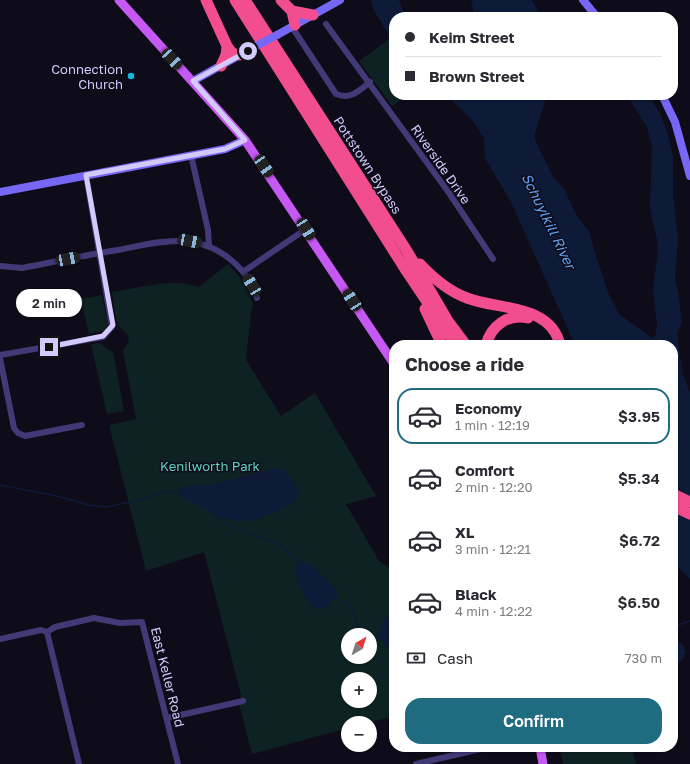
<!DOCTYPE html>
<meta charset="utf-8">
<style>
:root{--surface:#fff;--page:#f2f2f3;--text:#2b2b33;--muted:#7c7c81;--line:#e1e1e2;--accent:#1f6b80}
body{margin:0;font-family:"Golos Text",sans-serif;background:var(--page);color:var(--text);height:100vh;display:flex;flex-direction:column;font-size:15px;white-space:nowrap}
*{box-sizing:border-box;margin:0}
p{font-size:13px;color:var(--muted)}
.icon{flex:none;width:22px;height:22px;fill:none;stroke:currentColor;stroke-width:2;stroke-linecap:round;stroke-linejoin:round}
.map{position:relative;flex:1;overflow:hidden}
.details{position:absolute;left:389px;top:340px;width:289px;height:412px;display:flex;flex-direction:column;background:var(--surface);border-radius:16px;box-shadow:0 1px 3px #0004}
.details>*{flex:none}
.banner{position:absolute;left:389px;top:12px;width:289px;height:88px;border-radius:16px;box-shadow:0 1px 3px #0004;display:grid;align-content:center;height:88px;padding:0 16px;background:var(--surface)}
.needle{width:26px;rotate:39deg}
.controls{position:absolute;left:341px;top:628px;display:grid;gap:8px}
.controls a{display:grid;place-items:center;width:36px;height:36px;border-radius:50%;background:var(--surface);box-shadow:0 1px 3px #0004;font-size:20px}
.end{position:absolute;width:18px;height:18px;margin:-9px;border:5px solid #d3c9fb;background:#111;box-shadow:0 0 0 2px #111}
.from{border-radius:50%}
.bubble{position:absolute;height:28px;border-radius:14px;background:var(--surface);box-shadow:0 1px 3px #0004;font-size:13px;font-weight:600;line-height:28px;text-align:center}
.car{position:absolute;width:12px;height:24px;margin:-12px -6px;border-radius:5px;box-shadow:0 0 3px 1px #0007;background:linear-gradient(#222 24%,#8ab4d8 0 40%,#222 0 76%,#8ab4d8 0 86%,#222 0)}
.banner b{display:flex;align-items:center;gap:14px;height:38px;font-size:15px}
.banner b+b{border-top:1px solid var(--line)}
.banner i{width:10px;height:10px;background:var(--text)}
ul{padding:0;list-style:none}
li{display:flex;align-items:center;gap:12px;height:56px;margin:0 8px 6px;padding:0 8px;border:2px solid transparent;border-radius:16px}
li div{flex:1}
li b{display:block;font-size:15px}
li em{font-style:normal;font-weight:600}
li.active{border-color:var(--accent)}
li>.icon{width:36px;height:36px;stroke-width:1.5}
h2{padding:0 16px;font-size:18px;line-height:48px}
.pay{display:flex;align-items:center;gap:10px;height:44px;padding:0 16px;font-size:15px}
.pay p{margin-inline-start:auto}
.primary-button{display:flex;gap:8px;margin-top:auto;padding:8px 16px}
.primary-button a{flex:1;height:46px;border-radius:16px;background:var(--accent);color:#fff;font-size:16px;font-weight:600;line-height:46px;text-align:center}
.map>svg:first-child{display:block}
.green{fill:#0f2223;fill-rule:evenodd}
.water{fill:#0d1a38}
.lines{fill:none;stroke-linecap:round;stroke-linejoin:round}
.stream{stroke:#0d1a38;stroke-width:1.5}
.street{stroke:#413a76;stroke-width:6}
.secondary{stroke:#7667f4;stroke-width:8}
.primary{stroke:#c658f3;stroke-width:9}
.highway{stroke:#f24d8e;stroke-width:11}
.secondary-bridge{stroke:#7667f4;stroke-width:8}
.route{stroke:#d3c9fb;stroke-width:5}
.poi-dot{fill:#10b9df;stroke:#0f0c1a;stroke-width:1.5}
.labels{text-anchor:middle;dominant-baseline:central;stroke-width:3;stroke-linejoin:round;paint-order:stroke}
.poi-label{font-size:13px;fill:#d3c9fb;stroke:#0f0c1a;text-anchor:end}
.street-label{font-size:13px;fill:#d3c9fb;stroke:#0f0c1a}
.park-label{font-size:13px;fill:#5cd4c0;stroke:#0f0c1a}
.water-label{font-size:14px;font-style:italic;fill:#5fa2f3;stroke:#0f0c1a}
</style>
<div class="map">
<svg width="690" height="764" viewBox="0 0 690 764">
<rect width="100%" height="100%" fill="#0f0c1a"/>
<!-- green -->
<path class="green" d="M 392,37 L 394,39 L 394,95 L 407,95 L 392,106 L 359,61 Z
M 228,264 L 244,282 L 253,304 L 251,311 L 246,360 L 281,416 L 315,393 L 376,496 L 346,504 L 379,561 L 394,571 L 394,716 L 368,723 L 348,723 L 348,728 L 252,754 L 240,707 L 241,695 L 204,552 L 146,571 L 109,425 L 136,419 L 123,350 C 136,334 124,335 118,324 C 114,316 114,301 112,292 C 140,288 172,277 199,287 ZM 348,635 L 370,635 L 370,657 L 348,657 ZM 348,679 L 370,679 L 370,701 L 348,701 Z
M 102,295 L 108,324 L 105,330 L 89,334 L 81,299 Z
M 100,343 L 108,350 L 113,352 L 124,411 L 107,414 L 91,344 Z
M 559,747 L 632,747 L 636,764 L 563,764 Z"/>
<!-- water -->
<path class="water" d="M 371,0 L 399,0 L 405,17 L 394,17 L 394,43 L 374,11 Z
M 471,0 L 532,0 L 541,17 L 475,17 Z
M 446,95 L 547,95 L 535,133 L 535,140 L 553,177 L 564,189 L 578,218 L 589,231 L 594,250 L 609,295 L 619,314 L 652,338 L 655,337 L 657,326 L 653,288 L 658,250 L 657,239 L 650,210 L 652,146 L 647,127 L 627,95 L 648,95 L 660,113 L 668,134 L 673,157 L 673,196 L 678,238 L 675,280 L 678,291 L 682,322 L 677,332 L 683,375 L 690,392 L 690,579 L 673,563 L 673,345 L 575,345 L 512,204 L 485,158 L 484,138 L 472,120 Z
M 275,468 C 289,469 295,484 299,496 C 293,505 283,509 273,513 C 265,517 256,520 246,521 C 228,523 197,505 180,496 L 178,490 L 184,487 L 211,485 Z
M 299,562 L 312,565 L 338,592 L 330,605 L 319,609 L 309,604 L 297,580 L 295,564 Z
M 392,610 L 394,611 L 394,651 L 380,639 L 378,634 L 381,625 Z
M 673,639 L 682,643 L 686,653 L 681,662 L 673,665 Z"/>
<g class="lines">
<!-- stream -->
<path class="stream" d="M 0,485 L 57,496 L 89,505 L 106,507 L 140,500 L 160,493 L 179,491
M 209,510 C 227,531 258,533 281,546 C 288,550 294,556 300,562
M 334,597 L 349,604 L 359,627 L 368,635
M 673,627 L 690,621
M 370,636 L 377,640 L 381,639"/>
<!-- street -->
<path class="street" d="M 326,24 L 449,193 L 493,259
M 292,27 L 336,94 C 350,100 359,91 370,82
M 191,155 L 208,230 L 209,246
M 0,266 L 22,268 C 54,262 86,255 118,250 C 139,246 161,240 182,241 C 216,242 247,266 257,298
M 243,272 L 306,229
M 0,355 L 103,337 L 112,327 L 86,175
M 0,358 L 14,428 L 18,433 L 25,436 L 82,425
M 47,632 L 55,627 L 94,618 L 120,623 L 142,622 L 178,764
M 47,632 L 79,764
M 0,639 L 41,630 L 47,632
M 167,718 L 243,701
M 416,764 L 489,747"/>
<!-- secondary -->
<path class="secondary" d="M 583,0 L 597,17
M 277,35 L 340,0
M 193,81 L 256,46
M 662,95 L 675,122 L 690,176
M 0,192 L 225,149 L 245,140"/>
<!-- primary -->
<path class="primary" d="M 119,0 L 245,140 L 394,364
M 540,747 L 543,764"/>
<!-- highway -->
<path class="highway" d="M 206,0 L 227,46 L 232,53 L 240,55
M 235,0 L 407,272 L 456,345
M 245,0 L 407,251 L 448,321 L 466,345
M 281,0 L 292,11 L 295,25
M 292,11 L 313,15
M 221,66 L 226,55 L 227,46
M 420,264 C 434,279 448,291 467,298 C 498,310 551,304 560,345
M 425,309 L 442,345
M 486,345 C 491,326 508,313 528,318
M 673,494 L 690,502
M 673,506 L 690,514"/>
<!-- secondary-bridge -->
<path class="secondary-bridge" d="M 256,46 L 277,35"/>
</g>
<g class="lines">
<!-- route -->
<path class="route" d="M 49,347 L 103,336 L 113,325 L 86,175 L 225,149 L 245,140 L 193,81 L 248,51"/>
</g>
<!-- markers -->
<circle class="poi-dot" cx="131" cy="76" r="4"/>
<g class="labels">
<!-- poi labels -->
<g class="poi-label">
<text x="123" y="69">Connection<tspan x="123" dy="15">Church</tspan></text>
</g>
<!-- street labels -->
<g class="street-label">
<text transform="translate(441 164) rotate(55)">Riverside Drive</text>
<text transform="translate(368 165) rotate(57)">Pottstown Bypass</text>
<text transform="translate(168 677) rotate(76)">East Keller Road</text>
</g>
<!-- park labels -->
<g class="park-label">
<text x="210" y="466">Kenilworth Park</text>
</g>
<!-- water labels -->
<g class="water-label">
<text transform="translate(549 221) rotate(64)">Schuylkill River</text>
</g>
</g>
</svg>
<div class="controls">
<a><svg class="needle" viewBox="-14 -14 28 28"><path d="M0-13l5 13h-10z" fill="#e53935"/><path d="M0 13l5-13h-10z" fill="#7c7c81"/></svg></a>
<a>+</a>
<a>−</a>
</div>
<i class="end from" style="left:248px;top:51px"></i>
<i class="end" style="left:49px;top:347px"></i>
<div class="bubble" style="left:16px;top:289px;width:66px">2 min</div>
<i class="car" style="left:172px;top:59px;rotate:137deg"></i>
<i class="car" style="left:264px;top:166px;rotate:146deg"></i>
<i class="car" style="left:306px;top:229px;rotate:147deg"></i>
<i class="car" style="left:190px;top:241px;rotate:101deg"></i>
<i class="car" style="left:68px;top:259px;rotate:79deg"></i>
<i class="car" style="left:252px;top:285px;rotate:329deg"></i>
<i class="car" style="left:352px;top:300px;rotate:327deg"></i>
<div class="banner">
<b><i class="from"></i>Keim Street</b>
<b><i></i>Brown Street</b>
</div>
<section class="details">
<h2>Choose a ride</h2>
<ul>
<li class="active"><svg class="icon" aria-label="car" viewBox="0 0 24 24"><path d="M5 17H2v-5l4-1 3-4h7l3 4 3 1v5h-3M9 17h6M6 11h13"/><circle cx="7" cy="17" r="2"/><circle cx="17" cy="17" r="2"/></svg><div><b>Economy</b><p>1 min · 12:19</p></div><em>$3.95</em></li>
<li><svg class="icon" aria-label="car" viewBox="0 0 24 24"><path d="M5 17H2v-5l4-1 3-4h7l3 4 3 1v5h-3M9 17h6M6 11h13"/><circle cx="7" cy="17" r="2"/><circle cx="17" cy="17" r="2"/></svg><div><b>Comfort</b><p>2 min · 12:20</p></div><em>$5.34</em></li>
<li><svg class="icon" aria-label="car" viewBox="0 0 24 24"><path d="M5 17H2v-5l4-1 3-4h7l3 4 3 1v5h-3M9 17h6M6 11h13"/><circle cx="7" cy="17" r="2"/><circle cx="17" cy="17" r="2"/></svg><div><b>XL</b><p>3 min · 12:21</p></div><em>$6.72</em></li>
<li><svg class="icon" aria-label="car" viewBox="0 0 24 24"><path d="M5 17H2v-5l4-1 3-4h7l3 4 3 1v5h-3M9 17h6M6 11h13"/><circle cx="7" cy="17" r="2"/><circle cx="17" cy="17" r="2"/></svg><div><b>Black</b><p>4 min · 12:22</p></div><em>$6.50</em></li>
</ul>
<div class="pay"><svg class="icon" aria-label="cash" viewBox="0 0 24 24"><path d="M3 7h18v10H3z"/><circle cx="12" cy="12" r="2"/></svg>Cash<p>730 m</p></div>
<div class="primary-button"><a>Confirm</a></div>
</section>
</div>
